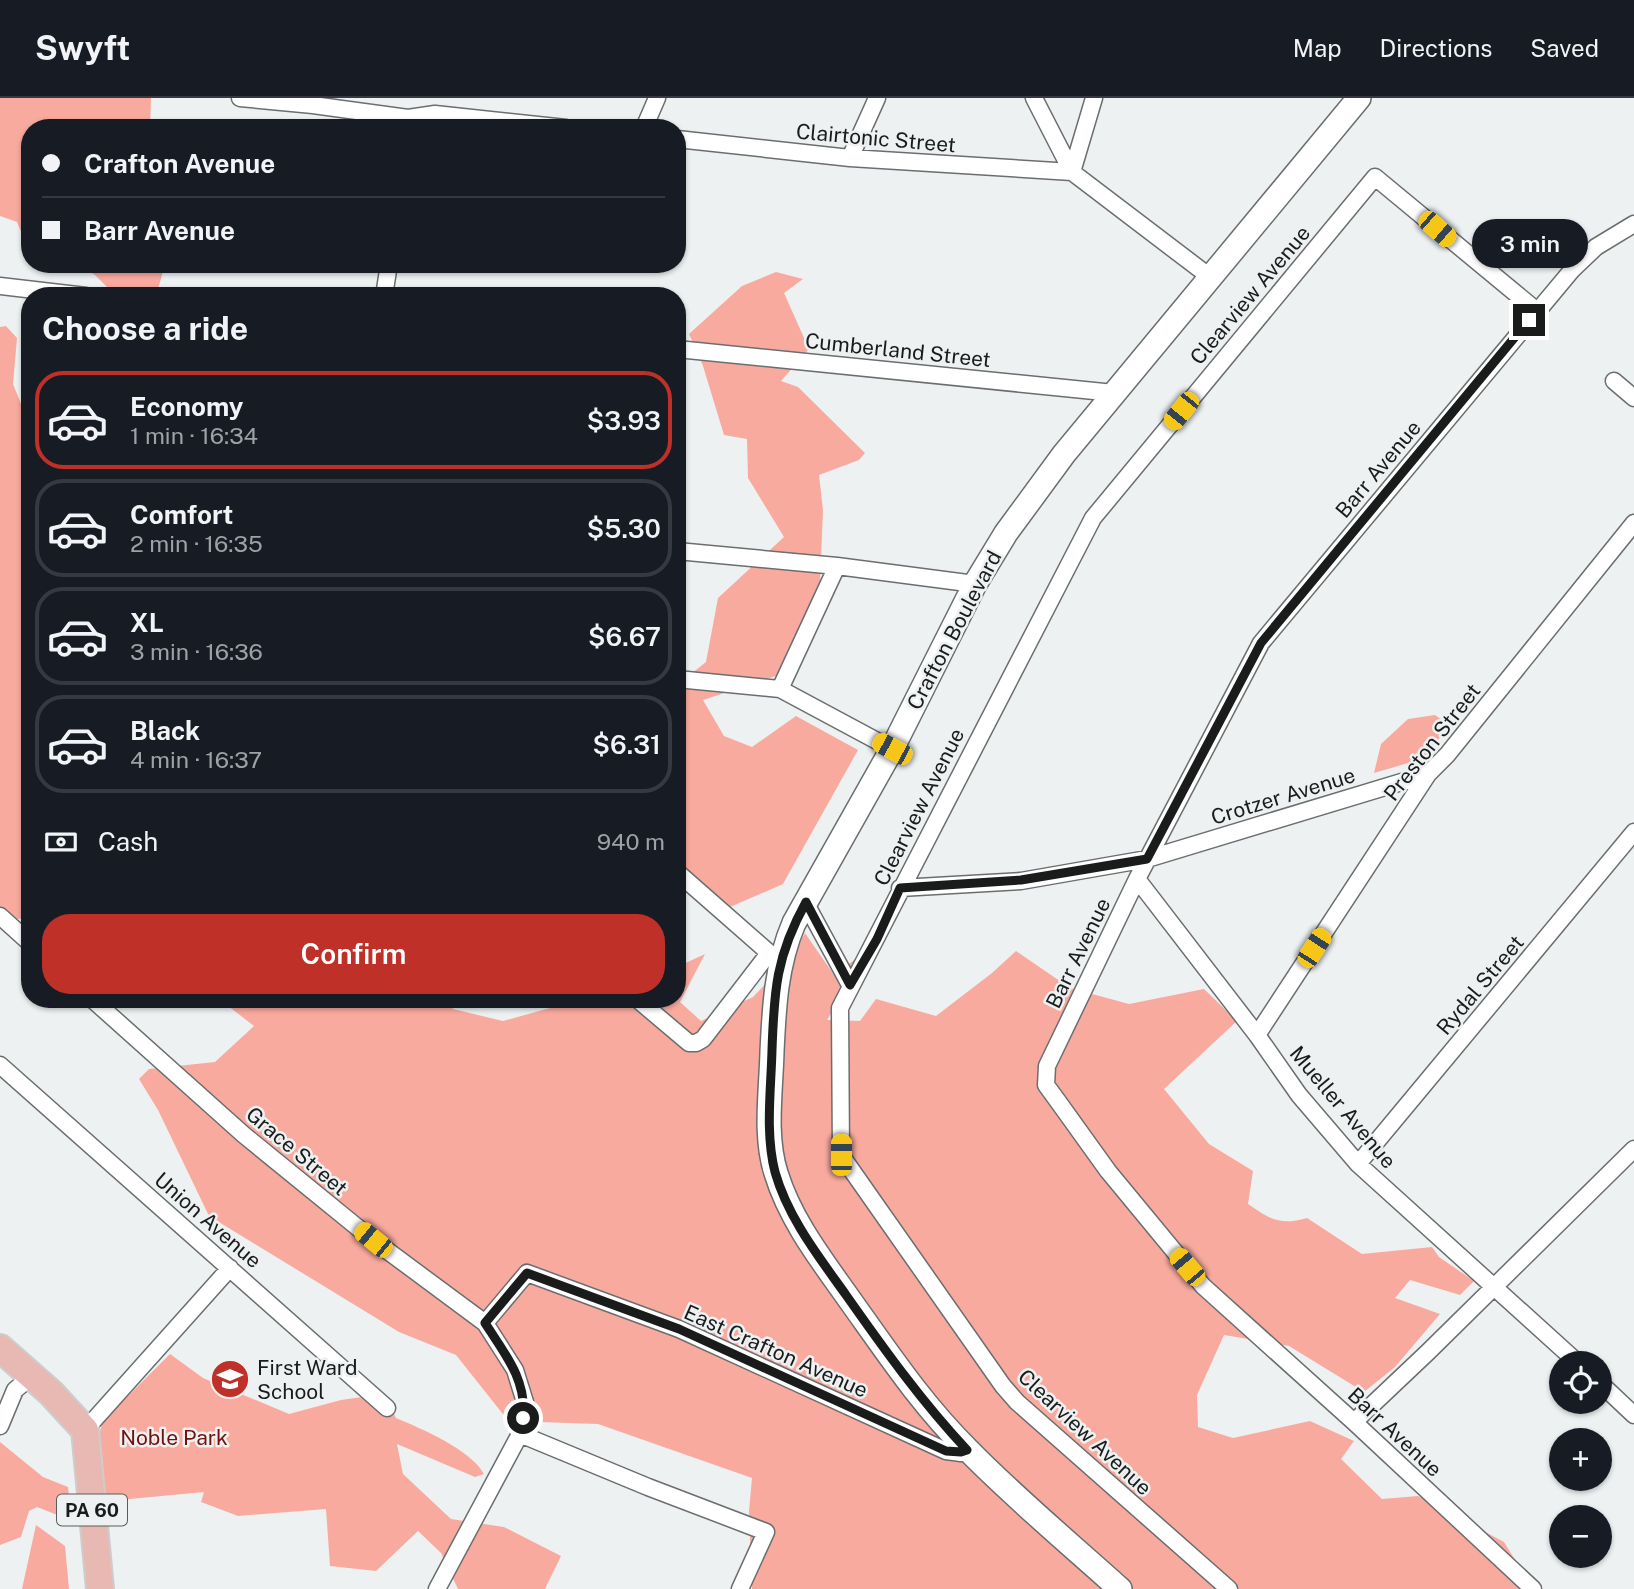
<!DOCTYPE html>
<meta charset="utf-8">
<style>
:root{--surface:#171b24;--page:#20242c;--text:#f1f3f6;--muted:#9ea1a6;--line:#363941;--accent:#bf3128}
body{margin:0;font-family:"Public Sans",sans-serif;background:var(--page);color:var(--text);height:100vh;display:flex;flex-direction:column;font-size:26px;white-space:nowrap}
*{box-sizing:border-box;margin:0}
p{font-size:23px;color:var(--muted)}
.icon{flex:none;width:38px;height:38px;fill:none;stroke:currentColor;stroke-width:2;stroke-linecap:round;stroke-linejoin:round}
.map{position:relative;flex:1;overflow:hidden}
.side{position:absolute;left:21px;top:189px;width:665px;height:721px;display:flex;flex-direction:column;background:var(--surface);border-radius:28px;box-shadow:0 2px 5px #0004}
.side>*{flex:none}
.guide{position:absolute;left:21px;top:21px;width:665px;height:154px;border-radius:28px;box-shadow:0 2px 5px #0004;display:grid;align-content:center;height:154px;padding:0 21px;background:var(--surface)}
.buttons{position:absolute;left:1549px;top:1253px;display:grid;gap:14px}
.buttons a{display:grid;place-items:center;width:63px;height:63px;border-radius:50%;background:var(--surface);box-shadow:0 2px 5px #0004;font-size:35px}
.end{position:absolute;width:32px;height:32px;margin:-16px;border:9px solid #1a1c1c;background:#fff;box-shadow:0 0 0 4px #fff}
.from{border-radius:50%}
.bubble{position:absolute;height:49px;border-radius:24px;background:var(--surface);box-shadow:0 2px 5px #0004;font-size:23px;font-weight:600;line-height:49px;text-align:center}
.car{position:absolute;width:21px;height:42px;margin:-21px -10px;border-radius:9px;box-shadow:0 0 5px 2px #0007;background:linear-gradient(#f5c518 24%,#345 0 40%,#f5c518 0 76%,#345 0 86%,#f5c518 0)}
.guide b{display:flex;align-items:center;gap:24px;height:66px;font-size:26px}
.guide b+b{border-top:2px solid var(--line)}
.guide i{width:18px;height:18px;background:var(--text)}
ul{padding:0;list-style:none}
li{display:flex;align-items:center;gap:21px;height:98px;margin:0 14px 10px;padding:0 7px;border:4px solid var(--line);border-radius:28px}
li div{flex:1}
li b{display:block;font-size:26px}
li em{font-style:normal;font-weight:600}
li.active{border-color:var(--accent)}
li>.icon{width:63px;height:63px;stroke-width:1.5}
h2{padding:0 21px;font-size:32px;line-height:84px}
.pay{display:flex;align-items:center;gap:18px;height:77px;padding:0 21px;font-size:26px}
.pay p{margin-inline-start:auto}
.button{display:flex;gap:14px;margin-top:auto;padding:14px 21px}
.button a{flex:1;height:80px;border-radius:28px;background:var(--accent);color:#fff;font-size:28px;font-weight:600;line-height:80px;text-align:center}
header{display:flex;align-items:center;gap:42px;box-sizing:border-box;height:98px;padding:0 35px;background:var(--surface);border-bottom:2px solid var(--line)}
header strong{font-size:33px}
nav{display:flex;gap:38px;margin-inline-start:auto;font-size:24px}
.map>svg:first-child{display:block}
.green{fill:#f9aa9f}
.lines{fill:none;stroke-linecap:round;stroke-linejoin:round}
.minor-casing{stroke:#6a6e6f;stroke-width:19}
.secondary-casing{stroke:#6a6e6f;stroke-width:26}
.primary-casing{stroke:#cdcdcd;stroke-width:30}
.minor{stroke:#fff;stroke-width:16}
.secondary{stroke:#fff;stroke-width:23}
.primary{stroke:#e8b9b2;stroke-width:26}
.route{stroke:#1a1c1c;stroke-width:9}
.labels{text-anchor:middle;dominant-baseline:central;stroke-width:5;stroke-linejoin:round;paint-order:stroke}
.shield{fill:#edf1f2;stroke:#595c5c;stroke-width:2}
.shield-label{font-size:19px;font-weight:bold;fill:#1a1c1c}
.street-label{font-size:21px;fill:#1a1c1c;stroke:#edf1f2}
.poi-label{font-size:21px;fill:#1a1c1c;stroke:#edf1f2;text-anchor:start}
.park-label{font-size:21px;fill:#72120d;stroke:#edf1f2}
</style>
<header>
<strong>Swyft</strong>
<nav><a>Map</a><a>Directions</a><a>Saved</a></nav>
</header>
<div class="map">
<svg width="1634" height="1491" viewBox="0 0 1634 1491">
<rect width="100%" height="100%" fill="#edf1f2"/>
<!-- green -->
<path class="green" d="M 0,0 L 151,0 L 150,30 L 30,30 L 30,155 L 17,124 L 0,118 Z
M 76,166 L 165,166 L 157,195 L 150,198 L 116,198 L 95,177 Z
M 776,174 L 803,181 L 784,195 L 809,251 L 781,283 L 798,289 L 865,355 L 859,362 L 819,377 L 823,412 L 820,485 L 779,577 L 703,602 L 724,638 L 752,649 L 796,618 L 858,652 L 783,786 L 714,816 L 677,784 L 677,587 L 706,564 L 718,500 L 784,439 L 748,380 L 747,341 L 724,337 L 703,268 L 689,236 L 742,188 Z
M 6,228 L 17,240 L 13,286 L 30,328 L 30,813 L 24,820 L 0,824 L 0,229 Z
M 1435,617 L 1449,627 L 1425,660 L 1374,675 L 1381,646 L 1408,621 Z
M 805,835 L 834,877 L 870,850 L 827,922 L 860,923 L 876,901 L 936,918 L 992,875 L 1016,853 L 1070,890 L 1129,906 L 1204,891 L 1237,923 L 1164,991 L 1209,1046 L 1253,1073 L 1248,1106 C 1270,1121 1280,1128 1307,1120 L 1362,1156 L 1432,1149 L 1439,1159 L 1474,1183 L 1460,1197 L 1410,1182 L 1395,1200 L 1440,1216 L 1395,1269 L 1364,1294 L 1289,1248 L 1224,1237 L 1197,1297 L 1198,1329 L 1233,1340 L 1310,1323 L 1354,1343 L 1341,1361 L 1382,1401 L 1418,1398 L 1504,1444 L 1533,1491 L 752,1491 L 749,1413 L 752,1380 L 598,1326 L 540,1324 L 506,1320 L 456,1257 L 399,1234 L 209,1118 L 158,1012 L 139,981 L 149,971 L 215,964 L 254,928 L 219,901 L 450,901 L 453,911 L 503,923 L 583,901 L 677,901 L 677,869 L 705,856 L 680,904 L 701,923 L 753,899 L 793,857 Z
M 170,1256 L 203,1280 L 289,1316 L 341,1302 L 383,1296 L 396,1320 C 422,1331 470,1351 484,1376 L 475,1379 L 397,1346 L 403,1376 L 451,1421 L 504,1429 L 561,1458 L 545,1491 L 458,1491 L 441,1455 L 418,1433 L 376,1473 L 330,1468 L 326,1411 L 238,1418 L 201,1404 L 204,1394 L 98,1404 L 104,1400 L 104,1385 L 94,1384 L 94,1353 L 103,1323 Z
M 0,1344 L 43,1379 L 68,1389 L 71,1414 L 65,1420 L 37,1409 L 29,1413 L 21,1439 L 0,1447 Z
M 36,1427 L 65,1448 L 69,1491 L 22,1491 Z"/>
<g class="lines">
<!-- minor casing -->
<g class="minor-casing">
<path id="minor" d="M 240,0 L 313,7 L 408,20 L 435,16 L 566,30
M 1034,0 L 1072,74 L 1210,179
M 644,30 L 657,0
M 677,41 L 850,60 L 1072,74 L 1094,0
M 850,60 L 877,0
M 0,188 L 86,198
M 384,198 L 389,166
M 677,251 L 1114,295
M 1614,283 L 1634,300
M 677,453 L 837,468 L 975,486
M 677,581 L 780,591 L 892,651
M 780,591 L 837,468
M 677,774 L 775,860
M 1137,781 L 1257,937 L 1299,997 L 1358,1066 L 1578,1265
M 900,790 L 1021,783 L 1147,761 L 1428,676
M 805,804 L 850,887
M 0,818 L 30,845
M 92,901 L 244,1037 L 373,1142 L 485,1225
M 637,901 L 689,945 L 696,945 L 703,941 L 769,855
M 1257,937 L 1428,676 L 1447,657 L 1634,425
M 0,967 L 387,1310
M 1358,1066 L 1634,734
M 1600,1285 L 1634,1317
M 1354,1324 L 1428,1254 L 1634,1051
M 0,1328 L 15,1292 L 32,1278
M 85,1332 L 230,1170
M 520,1336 L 648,1389 L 766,1434 L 740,1491
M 437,1491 L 520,1336 L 525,1304 L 515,1272 L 485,1225 L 527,1175 L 679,1231 L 946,1353 L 961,1355 L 967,1352
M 1229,1491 L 1017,1304 L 1003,1288 L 841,1057 L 840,910 L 1093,420 L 1375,79 L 1537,213
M 1533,1491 L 1354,1324 L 1203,1188 L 1108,1073 L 1057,1002 L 1046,987 L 1047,968 L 1137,781 L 1261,545 L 1572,172 L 1596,149 L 1634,126"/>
</g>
<!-- secondary casing -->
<g class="secondary-casing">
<path id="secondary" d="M 1120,1491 C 1069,1445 1016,1401 968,1352 C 921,1306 885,1251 847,1198 C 820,1160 790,1121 776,1075 C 764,1038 771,993 772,954 C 774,910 776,867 794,825 L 892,651 L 975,486 L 1006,435 L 1064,356 L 1359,0"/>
</g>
<!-- primary casing -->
<g class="primary-casing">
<path id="primary" d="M 0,1250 L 51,1295 L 85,1332 L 100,1491"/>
</g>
<!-- minor -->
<use href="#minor" class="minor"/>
<!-- secondary -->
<use href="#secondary" class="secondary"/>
<!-- primary -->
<use href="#primary" class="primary"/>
</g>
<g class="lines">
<!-- route -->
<path class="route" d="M 523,1320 C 527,1282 505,1256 485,1225 L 527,1175 L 679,1231 L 946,1353 L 961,1354 L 967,1352 C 922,1304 884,1251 846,1197 C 819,1159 788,1120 775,1074 C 765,1035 771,992 772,952 C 774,893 776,858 806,804 L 850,887 L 877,841 L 900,790 L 1021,782 L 1147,761 L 1261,545 L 1529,222"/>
</g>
<!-- icons -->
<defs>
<g id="school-disc" transform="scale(2.0125)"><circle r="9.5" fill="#bf3128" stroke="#edf1f2"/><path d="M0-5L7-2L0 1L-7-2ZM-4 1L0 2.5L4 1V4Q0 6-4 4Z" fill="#fff"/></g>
</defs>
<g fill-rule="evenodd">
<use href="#school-disc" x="230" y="1281"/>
</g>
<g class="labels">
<!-- shield labels -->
<rect class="shield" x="57" y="1396.5" width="70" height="31" rx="5"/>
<g class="shield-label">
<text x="92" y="1412">PA 60</text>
</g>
<!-- street labels -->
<g class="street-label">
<text transform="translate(876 40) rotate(5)">Clairtonic Street</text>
<text transform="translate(1250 197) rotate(-50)">Clearview Avenue</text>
<text transform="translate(898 252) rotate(6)">Cumberland Street</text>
<text transform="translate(1378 371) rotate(-50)">Barr Avenue</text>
<text transform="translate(954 532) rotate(-62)">Crafton Boulevard</text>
<text transform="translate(1432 644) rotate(-52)">Preston Street</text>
<text transform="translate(1283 698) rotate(-17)">Crotzer Avenue</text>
<text transform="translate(919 709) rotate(-63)">Clearview Avenue</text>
<text transform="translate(1078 855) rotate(-64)">Barr Avenue</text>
<text transform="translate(1480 887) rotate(-50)">Rydal Street</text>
<text transform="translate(1343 1009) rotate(50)">Mueller Avenue</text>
<text transform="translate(297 1053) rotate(40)">Grace Street</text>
<text transform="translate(208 1122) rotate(41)">Union Avenue</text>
<text transform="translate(776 1253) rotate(24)">East Crafton Avenue</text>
<text transform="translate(1085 1334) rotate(43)">Clearview Avenue</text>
<text transform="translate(1395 1334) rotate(43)">Barr Avenue</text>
</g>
<!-- poi labels -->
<g class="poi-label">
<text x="257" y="1269">First Ward<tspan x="257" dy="24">School</tspan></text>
</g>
<!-- park labels -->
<g class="park-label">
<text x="174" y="1339">Noble Park</text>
</g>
</g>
</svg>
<div class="buttons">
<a><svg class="icon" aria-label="locate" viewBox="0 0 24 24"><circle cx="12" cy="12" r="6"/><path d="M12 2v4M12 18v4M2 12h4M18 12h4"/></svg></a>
<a>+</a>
<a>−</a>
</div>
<i class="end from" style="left:523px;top:1320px"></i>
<i class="end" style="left:1529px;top:222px"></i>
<div class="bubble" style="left:1472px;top:121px;width:116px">3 min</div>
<i class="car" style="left:1437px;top:131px;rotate:131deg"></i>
<i class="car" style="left:1181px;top:313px;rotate:219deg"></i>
<i class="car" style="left:892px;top:651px;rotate:298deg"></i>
<i class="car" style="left:1314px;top:850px;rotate:33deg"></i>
<i class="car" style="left:841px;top:1057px;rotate:0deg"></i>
<i class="car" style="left:373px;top:1142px;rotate:309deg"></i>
<i class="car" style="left:1187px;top:1169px;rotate:320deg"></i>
<div class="guide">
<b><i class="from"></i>Crafton Avenue</b>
<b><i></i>Barr Avenue</b>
</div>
<section class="side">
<h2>Choose a ride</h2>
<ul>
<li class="active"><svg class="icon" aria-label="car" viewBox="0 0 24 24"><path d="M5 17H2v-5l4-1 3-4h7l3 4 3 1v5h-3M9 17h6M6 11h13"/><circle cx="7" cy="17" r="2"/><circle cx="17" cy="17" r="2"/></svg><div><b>Economy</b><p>1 min · 16:34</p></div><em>$3.93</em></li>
<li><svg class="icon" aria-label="car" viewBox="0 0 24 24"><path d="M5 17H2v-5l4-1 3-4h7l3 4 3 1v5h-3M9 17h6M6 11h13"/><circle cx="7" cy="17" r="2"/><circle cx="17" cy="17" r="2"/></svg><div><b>Comfort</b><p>2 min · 16:35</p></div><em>$5.30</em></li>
<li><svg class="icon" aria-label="car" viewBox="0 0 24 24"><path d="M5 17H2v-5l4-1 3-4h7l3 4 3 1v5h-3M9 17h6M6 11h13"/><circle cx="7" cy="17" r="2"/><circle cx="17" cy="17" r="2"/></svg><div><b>XL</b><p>3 min · 16:36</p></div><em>$6.67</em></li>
<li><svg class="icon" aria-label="car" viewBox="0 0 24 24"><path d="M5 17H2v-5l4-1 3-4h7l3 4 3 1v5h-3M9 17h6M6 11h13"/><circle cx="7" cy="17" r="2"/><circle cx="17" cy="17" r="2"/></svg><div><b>Black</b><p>4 min · 16:37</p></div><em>$6.31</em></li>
</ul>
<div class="pay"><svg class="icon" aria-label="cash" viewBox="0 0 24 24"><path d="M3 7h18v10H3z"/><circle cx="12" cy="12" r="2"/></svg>Cash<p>940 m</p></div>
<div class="button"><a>Confirm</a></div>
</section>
</div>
